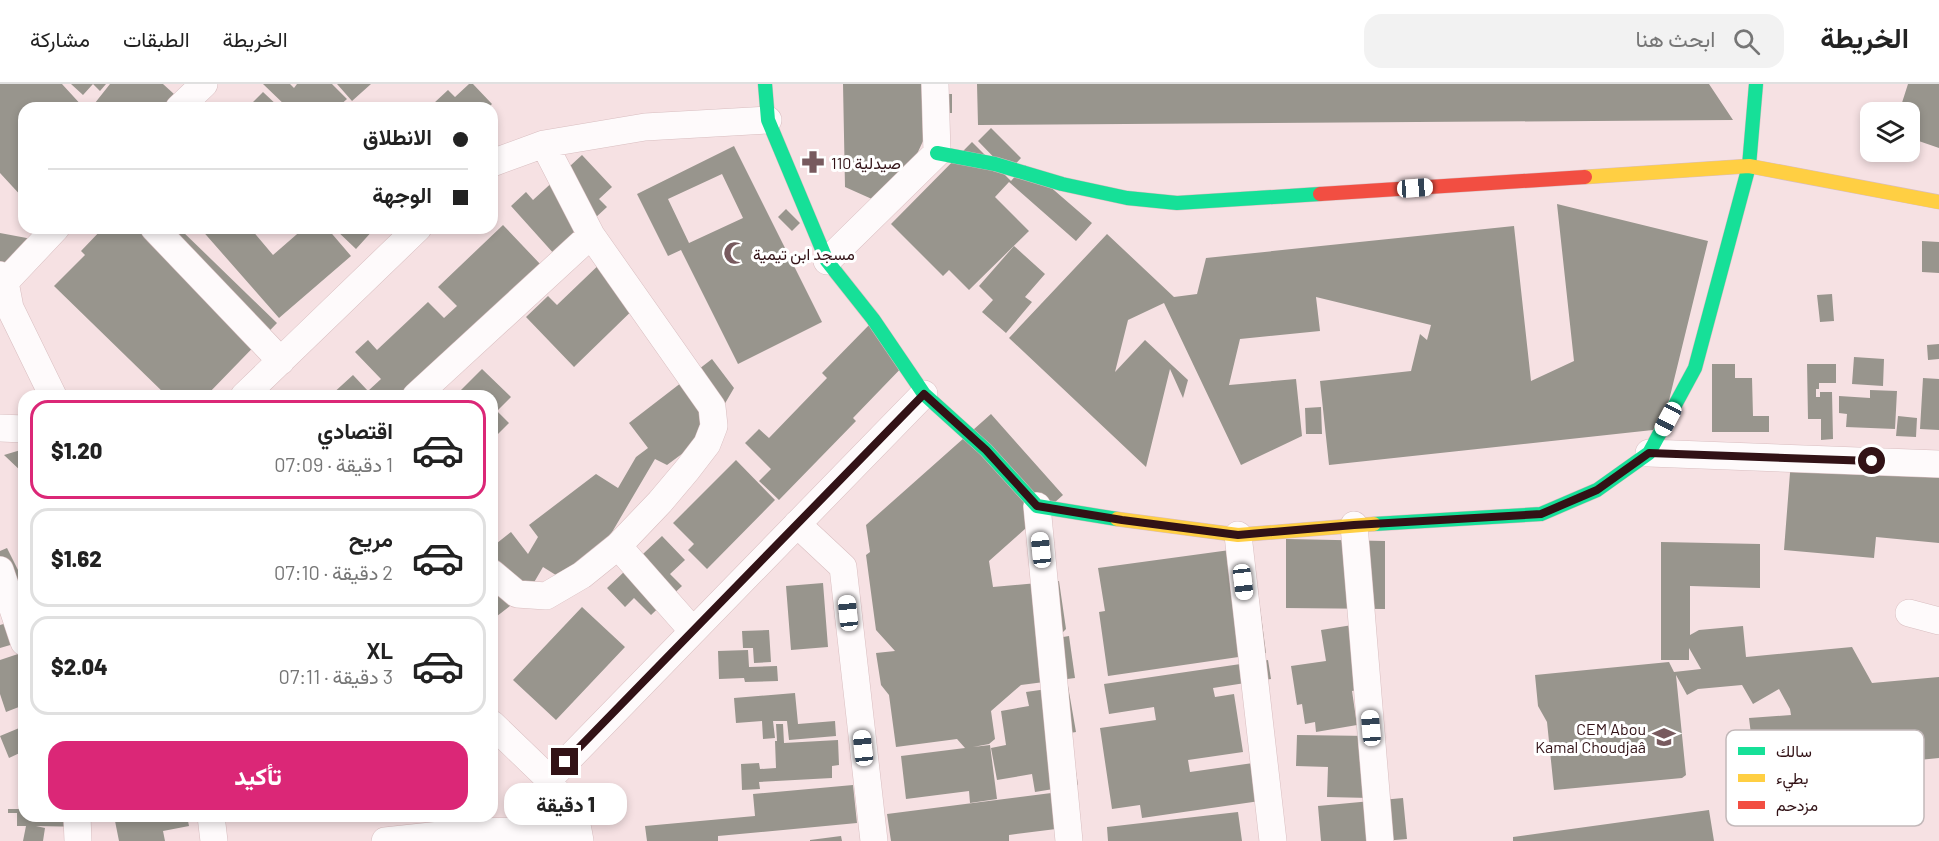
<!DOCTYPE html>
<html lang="ar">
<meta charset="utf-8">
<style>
:root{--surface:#fff;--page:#f2f2f2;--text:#222;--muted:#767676;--line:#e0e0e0;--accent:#db2777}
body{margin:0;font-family:Barlow,Vazirmatn,sans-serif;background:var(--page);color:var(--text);direction:rtl;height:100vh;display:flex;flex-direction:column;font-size:22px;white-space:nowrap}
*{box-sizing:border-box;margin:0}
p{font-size:20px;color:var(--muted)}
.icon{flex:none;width:33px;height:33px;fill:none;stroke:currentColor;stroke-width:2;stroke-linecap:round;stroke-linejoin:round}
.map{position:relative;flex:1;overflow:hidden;direction:ltr}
.drawer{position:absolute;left:18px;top:306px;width:480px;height:432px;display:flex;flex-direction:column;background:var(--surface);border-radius:18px;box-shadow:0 3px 9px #0003;direction:rtl}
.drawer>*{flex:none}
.guide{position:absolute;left:18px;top:18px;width:480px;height:132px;border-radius:18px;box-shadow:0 3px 9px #0003;direction:rtl;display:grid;align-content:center;height:132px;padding:0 30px;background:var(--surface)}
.buttons{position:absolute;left:1860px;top:18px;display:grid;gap:12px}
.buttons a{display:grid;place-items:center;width:60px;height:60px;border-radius:12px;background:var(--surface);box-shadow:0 3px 9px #0003;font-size:30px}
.end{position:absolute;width:27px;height:27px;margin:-14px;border:8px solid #321216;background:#fff;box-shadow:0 0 0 3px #fff}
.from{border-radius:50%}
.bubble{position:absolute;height:42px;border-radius:18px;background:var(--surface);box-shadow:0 3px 9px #0003;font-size:20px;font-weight:800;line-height:42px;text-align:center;direction:rtl}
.car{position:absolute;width:18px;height:36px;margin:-18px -9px;border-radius:8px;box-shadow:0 0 4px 2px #0007;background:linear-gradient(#fff 24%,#345 0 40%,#fff 0 76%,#345 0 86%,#fff 0)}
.guide b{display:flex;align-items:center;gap:21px;height:57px;font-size:22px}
.guide b+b{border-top:2px solid var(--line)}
.guide i{width:15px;height:15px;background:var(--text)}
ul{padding:10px 0 0;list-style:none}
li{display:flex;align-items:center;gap:18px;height:99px;margin:0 12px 9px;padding:0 18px;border:3px solid var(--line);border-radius:18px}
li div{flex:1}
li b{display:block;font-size:22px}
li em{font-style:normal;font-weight:800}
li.current{border-color:var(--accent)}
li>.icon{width:54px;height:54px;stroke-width:1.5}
.cta{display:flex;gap:12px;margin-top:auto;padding:12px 30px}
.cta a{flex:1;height:69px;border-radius:18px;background:var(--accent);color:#fff;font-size:24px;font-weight:800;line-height:69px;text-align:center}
header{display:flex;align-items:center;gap:36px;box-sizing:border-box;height:84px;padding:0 30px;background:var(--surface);border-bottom:2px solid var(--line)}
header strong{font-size:28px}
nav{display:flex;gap:33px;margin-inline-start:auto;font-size:21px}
.search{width:420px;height:54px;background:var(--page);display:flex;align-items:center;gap:15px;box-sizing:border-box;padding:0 21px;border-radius:18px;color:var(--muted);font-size:22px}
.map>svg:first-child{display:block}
.building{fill:#98958d;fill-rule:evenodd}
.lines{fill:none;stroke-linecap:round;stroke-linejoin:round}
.street-casing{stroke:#d9bec0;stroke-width:28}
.fast-casing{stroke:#d9bec0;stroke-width:15}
.slow-casing{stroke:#d9bec0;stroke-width:15}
.jam-casing{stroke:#d9bec0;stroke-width:15}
.street{stroke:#fefafb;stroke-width:27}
.fast{stroke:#16e098;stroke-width:14}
.slow{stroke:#ffcf43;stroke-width:14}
.jam{stroke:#f24e42;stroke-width:14}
.route{stroke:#321216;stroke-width:8}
.labels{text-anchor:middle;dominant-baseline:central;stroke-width:6;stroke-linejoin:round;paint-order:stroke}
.poi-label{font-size:16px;fill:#321216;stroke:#fff;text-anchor:start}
.key{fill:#fff;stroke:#c2b8b9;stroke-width:1.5}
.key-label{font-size:16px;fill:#321216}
</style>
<header>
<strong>الخريطة</strong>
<div class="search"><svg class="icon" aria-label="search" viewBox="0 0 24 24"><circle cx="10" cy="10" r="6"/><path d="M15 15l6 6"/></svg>ابحث هنا</div>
<nav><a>الخريطة</a><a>الطبقات</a><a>مشاركة</a></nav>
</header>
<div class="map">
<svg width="1939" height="757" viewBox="0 0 1939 757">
<rect width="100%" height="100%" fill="#f6e1e3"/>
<!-- building -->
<path class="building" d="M 0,0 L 62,0 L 84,24 L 24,24 L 24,115 L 0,89 Z
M 71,0 L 106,0 L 100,7 L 93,0 L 83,11 Z
M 110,0 L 163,0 L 174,10 L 162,24 L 91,24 Z
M 263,0 L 290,0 L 294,4 L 297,0 L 332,0 L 347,15 L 337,24 L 288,24 Z
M 337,0 L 371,0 L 352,17 Z
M 469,0 L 473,0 L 492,20 L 488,24 L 439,24 L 434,19 L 448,6 L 455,13 Z
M 843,0 L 937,0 L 933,10 L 952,10 L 952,29 L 936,29 L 892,124 L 845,103 Z
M 977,0 L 1709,0 L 1733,36 L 978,41 Z
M 1908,0 L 1939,0 L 1939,64 L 1910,54 L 1910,28 L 1899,28 Z
M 263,8 L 280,24 L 247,24 Z
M 991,44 L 1021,74 L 1008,88 L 978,57 Z
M 972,58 L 1011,97 L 1025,81 L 1092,139 L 1076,157 L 1009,98 L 995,113 L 1029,147 L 969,206 L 949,186 L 943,192 L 891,140 Z
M 734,62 L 822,238 L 738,280 L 681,166 L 668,172 L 637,110 ZM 722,90 L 743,134 L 689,159 L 668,115 Z
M 582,71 L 612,103 L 599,115 L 607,123 L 555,171 L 511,122 L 526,108 L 533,116 Z
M 1557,120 L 1708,157 L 1662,345 L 1329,381 L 1320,297 L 1411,287 L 1420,250 L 1427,256 L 1431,241 L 1316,213 L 1320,247 L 1240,255 L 1229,301 L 1296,295 L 1302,352 L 1241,381 L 1164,219 L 1128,236 L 1115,288 L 1145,256 L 1188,296 L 1183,314 L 1170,285 L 1146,383 L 1009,254 L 1107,150 L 1174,213 L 1197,210 L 1206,174 L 1514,142 L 1531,297 L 1574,277 Z
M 786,125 L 800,139 L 792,147 L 778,133 Z
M 503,141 L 542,182 L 404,312 L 330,312 L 353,291 L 368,307 L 381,295 L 355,268 L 368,256 L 377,266 L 428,218 L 444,234 L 457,222 L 438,203 Z
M 103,144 L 179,144 L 277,239 L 206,312 L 167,312 L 54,202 L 85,171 L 81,167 Z
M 200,144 L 254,144 L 252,146 L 273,171 L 304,144 L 327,144 L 351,172 L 279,234 Z
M 334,144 L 375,144 L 356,165 Z
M 0,149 L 32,155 L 0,205 Z
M 1922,157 L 1939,158 L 1939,189 L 1922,188 Z
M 1014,162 L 1045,190 L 1025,213 L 1032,218 L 1006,249 L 982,228 L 993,216 L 979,202 Z
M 606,174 L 645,214 L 574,283 L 526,233 L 548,212 L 557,221 Z
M 1832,210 L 1834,237 L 1820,238 L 1817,211 Z
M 871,239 L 909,276 L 853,334 L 856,337 L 779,416 L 759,397 L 771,385 L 745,359 L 759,345 L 769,354 L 827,294 L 822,289 Z
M 1939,260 L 1939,275 L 1928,276 L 1927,261 Z
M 1854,273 L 1884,275 L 1883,302 L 1852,300 Z
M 712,275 L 734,304 L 706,352 L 667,381 L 655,375 L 608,455 L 559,493 L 543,483 L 529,507 L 492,536 L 492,463 L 511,448 L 528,470 L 538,453 L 529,441 L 596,390 L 618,404 L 636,373 L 648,364 L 629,339 Z
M 1712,280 L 1735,280 L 1735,294 L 1752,294 L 1753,332 L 1769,332 L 1769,348 L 1712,348 Z
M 1807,280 L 1836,280 L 1836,299 L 1819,299 L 1819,305 L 1816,305 L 1816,313 L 1820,313 L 1820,308 L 1832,308 L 1833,355 L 1821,356 L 1821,335 L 1808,335 Z
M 482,285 L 511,313 L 497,327 L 509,339 L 492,356 L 492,312 L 455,312 Z
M 1923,294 L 1939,295 L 1939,346 L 1920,345 Z
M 1870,306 L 1897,307 L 1895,345 L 1846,343 L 1847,330 L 1839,329 L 1839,312 L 1870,314 Z
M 1321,323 L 1322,350 L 1306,350 L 1305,324 Z
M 991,330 L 1063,411 L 989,477 L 993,503 L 1059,497 L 1066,545 L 1057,554 L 1069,552 L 1075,594 L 1021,601 L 991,627 L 995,655 L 989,660 L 973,663 L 990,661 L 997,715 L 970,719 L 969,707 L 906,715 L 901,672 L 965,664 L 957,655 L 896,663 L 889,611 L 881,601 L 876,569 L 895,567 L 876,546 L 866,471 L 870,468 L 866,441 Z
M 1898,332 L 1917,334 L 1916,353 L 1896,352 Z
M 24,365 L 24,390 L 4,371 Z
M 736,376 L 775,416 L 707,485 L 688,466 L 694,460 L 673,439 Z
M 1791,376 L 1939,386 L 1939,459 L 1876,453 L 1874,474 L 1784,466 Z
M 662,452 L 685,476 L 670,490 L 682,502 L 651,531 L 634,514 L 625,523 L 607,504 Z
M 1286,455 L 1385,457 L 1385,525 L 1286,524 Z
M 1661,458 L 1760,460 L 1760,504 L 1690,502 L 1690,551 L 1699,546 L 1743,542 L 1746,573 L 1852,563 L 1872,599 L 1939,593 L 1939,674 L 1899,678 L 1882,647 L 1837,651 L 1838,667 L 1754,675 L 1749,634 L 1791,631 L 1790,625 L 1779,605 L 1753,620 L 1742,601 L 1698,605 L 1687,611 L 1676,591 L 1686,691 L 1682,694 L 1554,706 L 1547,638 L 1538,622 L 1535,591 L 1669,578 L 1674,588 L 1701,585 L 1689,564 L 1689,576 L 1661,576 Z
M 1252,463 L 1266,569 L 1108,592 L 1099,528 L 1105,527 L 1098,484 Z
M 7,464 L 24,498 L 24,508 L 0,520 L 0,467 Z
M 823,499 L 828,563 L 791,566 L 786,502 Z
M 582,523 L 625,563 L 556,636 L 513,596 Z
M 24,534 L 24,557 L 0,564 L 0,541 Z
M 1365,539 L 1376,603 L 1352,607 L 1357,641 L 1316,648 L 1315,638 L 1305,640 L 1302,620 L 1297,621 L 1291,582 L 1326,577 L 1321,546 Z
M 769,546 L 771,578 L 754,579 L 753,564 L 743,564 L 742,547 Z
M 748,566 L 749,583 L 777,582 L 778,597 L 745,598 L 744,594 L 719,595 L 718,567 Z
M 24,568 L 24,621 L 6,628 L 0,610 L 0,576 Z
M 1268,576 L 1271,595 L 1213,604 L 1215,613 L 1234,610 L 1243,668 L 1188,676 L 1190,688 L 1260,678 L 1273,715 L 1142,734 L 1140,721 L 1112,725 L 1100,644 L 1156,636 L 1154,623 L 1109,630 L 1104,600 Z
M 1068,602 L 1076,648 L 1070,649 L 1078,701 L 1035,708 L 1032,690 L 997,696 L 991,664 L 1006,661 L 1001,627 L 1029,622 L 1026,608 Z
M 795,609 L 798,640 L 835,637 L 836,652 L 789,656 L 787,637 L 773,637 L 775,654 L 763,655 L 762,637 L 736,639 L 734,614 Z
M 776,640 L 783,640 L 784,659 L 838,656 L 839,681 L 832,682 L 832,694 L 759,698 L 760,705 L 742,706 L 741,680 L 759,679 L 760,685 L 776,684 L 775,657 L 777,657 Z
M 24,642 L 24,667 L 9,674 L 0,652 Z
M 1297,651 L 1370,652 L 1369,714 L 1327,713 L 1328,683 L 1296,682 Z
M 19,688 L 24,688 L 24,718 L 18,717 Z
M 853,701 L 857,739 L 718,752 L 718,757 L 647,757 L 645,742 L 755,732 L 753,710 Z
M 1075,706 L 1080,742 L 1009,751 L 1009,757 L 891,757 L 887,730 Z
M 1403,714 L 1407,755 L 1383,757 L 1321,757 L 1318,722 Z
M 8,725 L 24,725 L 24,732 L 87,732 L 87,743 L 36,742 L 45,744 L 43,757 L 23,757 L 26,742 L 17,742 L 17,729 L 8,729 Z
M 1709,726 L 1714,757 L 1513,757 L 1513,753 Z
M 1238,728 L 1242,757 L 1108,757 L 1107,743 Z
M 114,732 L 187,732 L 189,742 L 163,747 L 165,757 L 119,757 Z
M 841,752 L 842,757 L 810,757 L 810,756 Z"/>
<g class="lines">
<!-- street casing -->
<g class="street-casing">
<path id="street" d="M 179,24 L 204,0
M 544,60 L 591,151
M 492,79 L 544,60 L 645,43 L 768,36
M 154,144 L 281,277
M 827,177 L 937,69 L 935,0
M 0,191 L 5,198 L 10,224 L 53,312
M 5,198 L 56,144
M 244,312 L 418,144
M 416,312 L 591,151 L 712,323 L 714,342 L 707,360 L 687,386 L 660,418 L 618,462 L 582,491 L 546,512 L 517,510 L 492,489
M 0,344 L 24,345
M 1649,369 L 1939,380
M 1037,422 L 1069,757
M 797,440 L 843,483 L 874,757
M 1354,441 L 1380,757
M 1238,451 L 1273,757
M 618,462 L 692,546
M 0,486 L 24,558
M 1909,529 L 1939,537
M 492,640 L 549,695 L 578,746 L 580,757
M 549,695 L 924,310
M 77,732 L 78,757
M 211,732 L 214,757
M 385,757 L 468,748 L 578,746"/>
</g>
<!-- fast casing -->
<g class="fast-casing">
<path id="fast" d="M 765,0 L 768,36 L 827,177 L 873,235 L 924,310 L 986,366 L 1037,422 L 1117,435
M 937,69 L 995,80 L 1062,100 L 1127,114 L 1177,119 L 1320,110
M 1374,440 L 1541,430 L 1597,406 L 1649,369 L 1695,284 L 1749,82 L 1756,0"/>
</g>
<!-- slow casing -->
<g class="slow-casing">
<path id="slow" d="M 1585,93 L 1749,82 L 1939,118
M 1117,435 L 1238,451 L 1374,440"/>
</g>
<!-- jam casing -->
<g class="jam-casing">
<path id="jam" d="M 1320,110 L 1585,93"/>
</g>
<!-- street -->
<use href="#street" class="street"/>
<!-- fast -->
<use href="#fast" class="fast"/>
<!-- slow -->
<use href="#slow" class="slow"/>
<!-- jam -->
<use href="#jam" class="jam"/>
</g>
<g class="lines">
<!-- route -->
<path class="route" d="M 565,678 L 924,310 L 986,366 L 1037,422 L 1122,436 L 1238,451 L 1354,441 L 1541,430 L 1597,406 L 1649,369 L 1872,377"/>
</g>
<!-- icons -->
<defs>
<g id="pharmacy-bare" transform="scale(1.8)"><path d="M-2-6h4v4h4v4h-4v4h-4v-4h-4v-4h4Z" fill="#775a5e" stroke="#fff" stroke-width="2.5" paint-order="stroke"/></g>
<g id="mosque-bare" transform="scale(1.8)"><path d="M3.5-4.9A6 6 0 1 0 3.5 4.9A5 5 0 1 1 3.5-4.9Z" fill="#775a5e" stroke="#fff" stroke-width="2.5" paint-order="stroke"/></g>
<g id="school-bare" transform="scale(1.8)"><path d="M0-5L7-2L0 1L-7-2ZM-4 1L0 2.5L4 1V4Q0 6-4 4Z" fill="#775a5e" stroke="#fff" stroke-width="2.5" paint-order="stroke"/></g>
</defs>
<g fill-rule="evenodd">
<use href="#pharmacy-bare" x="813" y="78"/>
<use href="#mosque-bare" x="735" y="169"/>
<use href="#school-bare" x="1664" y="653"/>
</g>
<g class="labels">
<!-- poi labels -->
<g class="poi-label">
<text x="831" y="78">صيدلية 110</text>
<text x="753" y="169">مسجد ابن تيمية</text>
<text x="1646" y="644" text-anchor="end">CEM Abou<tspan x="1646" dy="18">Kamal Choudjaâ</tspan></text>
</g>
</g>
<!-- legend -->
<rect x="1726" y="646" width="198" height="96" rx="9" class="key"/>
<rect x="1738" y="663" width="27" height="8" fill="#16e098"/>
<rect x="1738" y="690" width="27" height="8" fill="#ffcf43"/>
<rect x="1738" y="717" width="27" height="8" fill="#f24e42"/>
<g class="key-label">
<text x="1776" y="673">سالك</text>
<text x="1776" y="700">بطيء</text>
<text x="1776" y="727">مزدحم</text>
</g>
</svg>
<div class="buttons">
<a><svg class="icon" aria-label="layers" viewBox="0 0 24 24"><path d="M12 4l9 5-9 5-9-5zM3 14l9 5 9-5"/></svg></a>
</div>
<i class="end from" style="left:1872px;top:377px"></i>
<i class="end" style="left:565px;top:678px"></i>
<div class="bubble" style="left:504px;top:699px;width:123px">1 دقيقة</div>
<i class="car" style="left:1415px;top:104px;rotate:86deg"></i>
<i class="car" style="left:1668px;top:335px;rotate:208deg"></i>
<i class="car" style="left:1041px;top:466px;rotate:354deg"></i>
<i class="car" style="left:1243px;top:498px;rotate:173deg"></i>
<i class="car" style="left:848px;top:529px;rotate:354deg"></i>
<i class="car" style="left:1371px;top:644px;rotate:355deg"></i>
<i class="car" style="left:863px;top:664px;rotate:354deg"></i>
<div class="guide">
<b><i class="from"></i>الانطلاق</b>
<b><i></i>الوجهة</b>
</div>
<section class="drawer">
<ul>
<li class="current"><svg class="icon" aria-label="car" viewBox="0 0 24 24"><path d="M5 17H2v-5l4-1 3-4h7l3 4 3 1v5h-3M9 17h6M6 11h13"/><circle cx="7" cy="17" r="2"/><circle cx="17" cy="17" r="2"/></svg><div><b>اقتصادي</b><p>1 دقيقة · 07:09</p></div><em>$1.20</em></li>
<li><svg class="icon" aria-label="car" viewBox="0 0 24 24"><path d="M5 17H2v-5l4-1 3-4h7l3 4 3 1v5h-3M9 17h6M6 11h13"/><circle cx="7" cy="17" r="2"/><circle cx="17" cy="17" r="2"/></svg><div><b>مريح</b><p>2 دقيقة · 07:10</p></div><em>$1.62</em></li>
<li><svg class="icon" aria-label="car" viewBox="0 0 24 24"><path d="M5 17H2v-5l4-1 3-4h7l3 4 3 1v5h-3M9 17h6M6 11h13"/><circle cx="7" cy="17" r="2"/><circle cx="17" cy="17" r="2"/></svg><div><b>XL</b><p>3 دقيقة · 07:11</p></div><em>$2.04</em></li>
</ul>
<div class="cta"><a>تأكيد</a></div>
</section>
</div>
